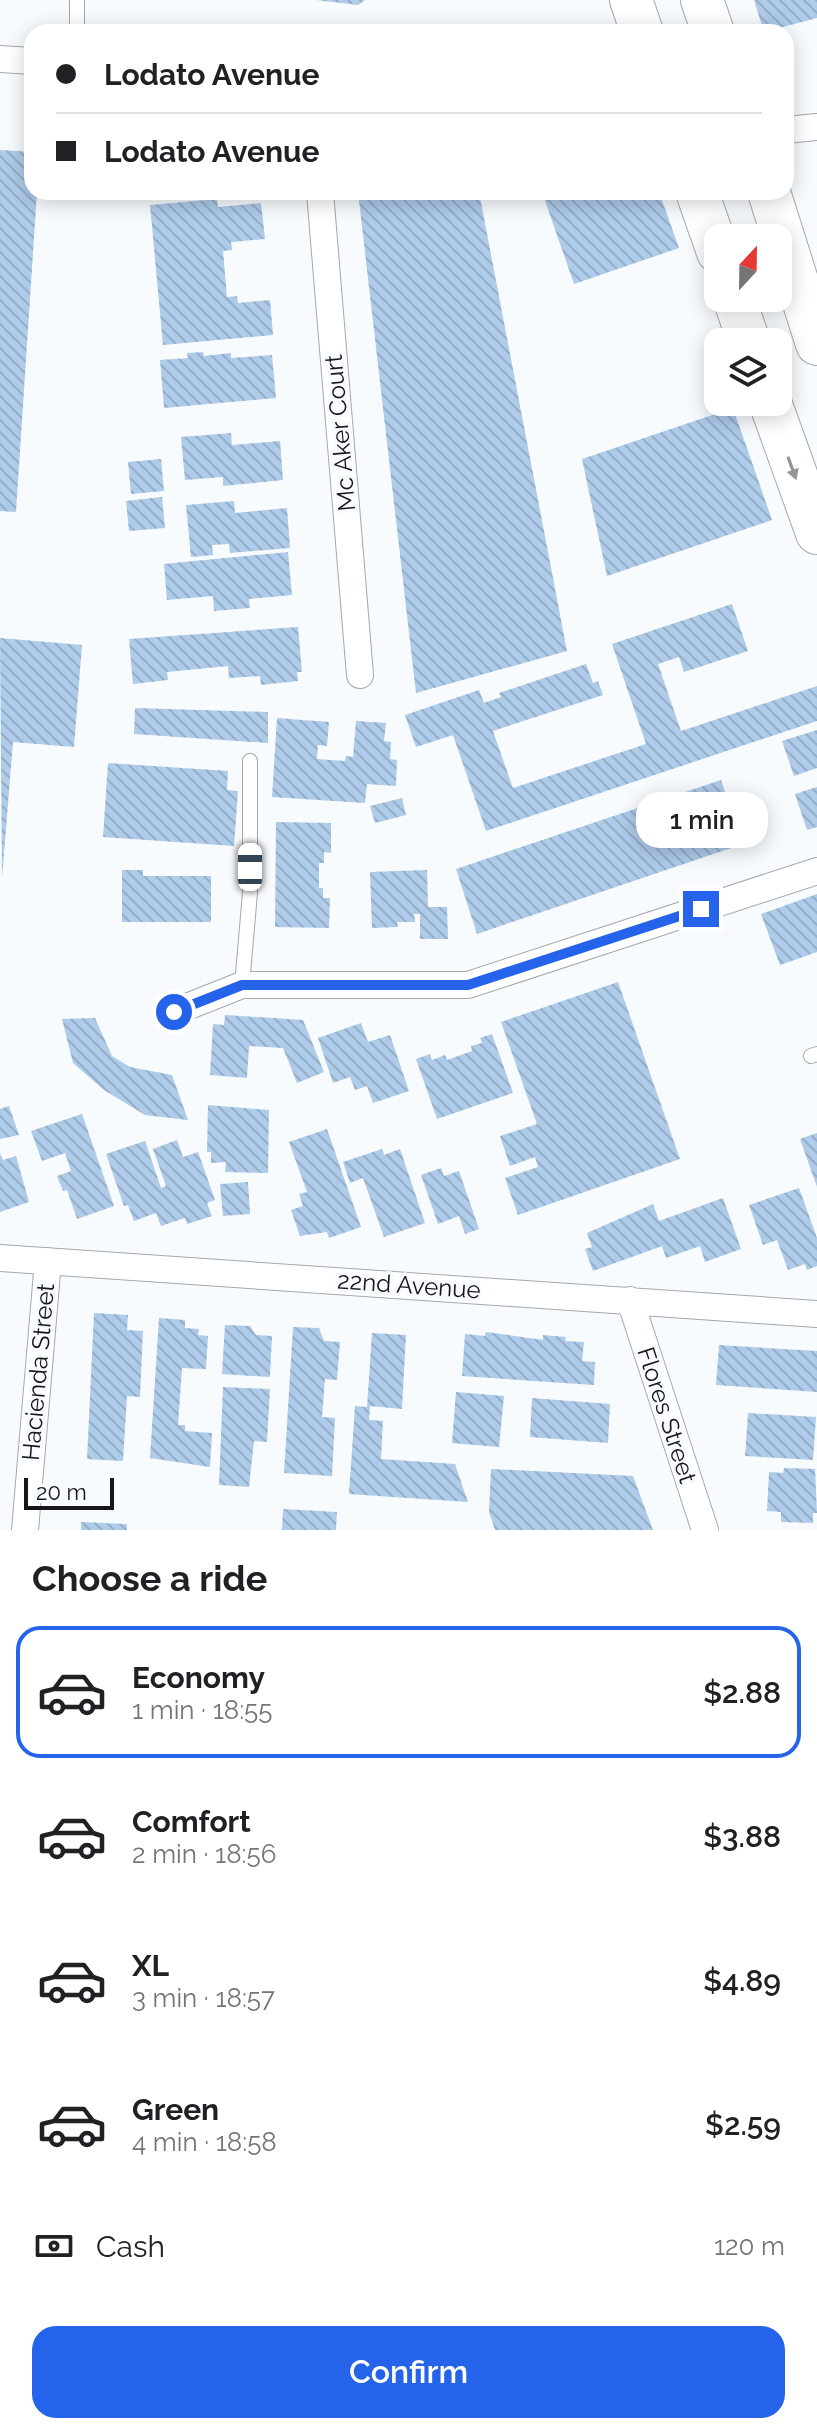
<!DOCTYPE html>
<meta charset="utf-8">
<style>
:root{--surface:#fff;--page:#f6f6f6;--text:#202124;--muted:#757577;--line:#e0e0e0;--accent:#2563eb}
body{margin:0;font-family:Raleway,sans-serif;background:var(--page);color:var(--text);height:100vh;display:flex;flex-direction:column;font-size:30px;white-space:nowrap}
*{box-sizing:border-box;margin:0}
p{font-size:26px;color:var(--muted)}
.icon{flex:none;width:44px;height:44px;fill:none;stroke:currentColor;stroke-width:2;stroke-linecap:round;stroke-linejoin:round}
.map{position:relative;height:1530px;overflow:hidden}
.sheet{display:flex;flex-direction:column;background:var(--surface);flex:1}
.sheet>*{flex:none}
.banner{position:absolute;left:24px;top:24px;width:770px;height:176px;border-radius:24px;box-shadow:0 4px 20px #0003;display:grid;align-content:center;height:176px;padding:0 32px;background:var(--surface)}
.needle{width:52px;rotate:22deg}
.fabs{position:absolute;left:704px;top:224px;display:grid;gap:16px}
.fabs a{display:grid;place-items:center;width:88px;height:88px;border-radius:16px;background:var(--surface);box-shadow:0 4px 20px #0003;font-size:40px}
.scale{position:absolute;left:24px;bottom:20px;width:90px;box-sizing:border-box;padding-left:8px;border:4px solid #141619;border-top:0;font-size:22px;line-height:28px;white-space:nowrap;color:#141619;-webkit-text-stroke:6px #f8fbfe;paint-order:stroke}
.end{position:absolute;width:36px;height:36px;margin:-18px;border:10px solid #2563eb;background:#fff;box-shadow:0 0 0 4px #fff}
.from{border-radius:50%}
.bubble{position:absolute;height:56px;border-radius:24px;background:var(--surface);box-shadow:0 4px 20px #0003;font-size:26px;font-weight:600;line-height:56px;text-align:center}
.car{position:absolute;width:24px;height:48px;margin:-24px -12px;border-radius:10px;box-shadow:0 0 6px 2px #0007;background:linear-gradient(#fff 24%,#345 0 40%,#fff 0 76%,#345 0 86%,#fff 0)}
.banner b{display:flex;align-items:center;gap:28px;height:76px;font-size:30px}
.banner b+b{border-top:2px solid var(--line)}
.banner i{width:20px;height:20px;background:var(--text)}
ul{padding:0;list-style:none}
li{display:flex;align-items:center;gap:24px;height:132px;margin:0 16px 12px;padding:0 16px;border:4px solid transparent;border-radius:24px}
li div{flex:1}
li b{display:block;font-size:30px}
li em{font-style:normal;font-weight:600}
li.on{border-color:var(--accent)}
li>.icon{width:72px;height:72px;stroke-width:1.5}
h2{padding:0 32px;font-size:36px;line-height:96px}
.pay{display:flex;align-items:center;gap:20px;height:88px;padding:0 32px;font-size:30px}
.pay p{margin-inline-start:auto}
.button{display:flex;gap:16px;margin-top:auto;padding:16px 32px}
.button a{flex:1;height:92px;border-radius:24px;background:var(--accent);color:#fff;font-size:32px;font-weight:600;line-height:92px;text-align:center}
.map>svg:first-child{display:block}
.building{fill:url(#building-back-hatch)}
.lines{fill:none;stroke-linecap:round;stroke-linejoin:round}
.lane-casing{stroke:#a1a8af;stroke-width:16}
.street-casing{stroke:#a1a8af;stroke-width:28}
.primary-casing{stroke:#a1a8af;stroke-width:44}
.lane{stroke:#fff;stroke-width:14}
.street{stroke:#fff;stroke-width:26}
.primary{stroke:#fff;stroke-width:42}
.oneway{fill:#959698}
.route{stroke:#2563eb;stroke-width:10}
.labels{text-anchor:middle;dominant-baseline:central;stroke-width:7;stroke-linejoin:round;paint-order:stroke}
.street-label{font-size:24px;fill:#141619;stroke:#f8fbfe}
</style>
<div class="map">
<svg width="817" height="1530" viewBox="0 0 817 1530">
<defs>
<pattern id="building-back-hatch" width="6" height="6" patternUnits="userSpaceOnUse" patternTransform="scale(2)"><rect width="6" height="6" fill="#aecbea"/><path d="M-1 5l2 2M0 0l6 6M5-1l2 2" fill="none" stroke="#95aec8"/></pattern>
</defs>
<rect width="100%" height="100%" fill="#f8fbfe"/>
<!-- building -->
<path class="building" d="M 316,0 L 365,0 L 358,5 Z
M 754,0 L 817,0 L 817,18 L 764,32 Z
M 0,150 L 32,152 L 32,192 L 37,192 L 16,512 L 0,511 Z
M 162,192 L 197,192 L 197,197 Z
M 358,192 L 479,192 L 567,651 L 416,693 Z
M 542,192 L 659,192 L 679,248 L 574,284 Z
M 217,199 L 218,207 L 261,203 L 265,239 L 231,242 L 232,250 L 223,251 L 227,297 L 237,296 L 238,303 L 270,300 L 273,335 L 163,345 L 150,205 Z
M 203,352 L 204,356 L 231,353 L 231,358 L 272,355 L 276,398 L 164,408 L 160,360 L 188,358 L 187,353 Z
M 733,408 L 772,520 L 607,576 L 582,459 Z
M 231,433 L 232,445 L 280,441 L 283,480 L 223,486 L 223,477 L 185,480 L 181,437 Z
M 161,459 L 164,491 L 131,494 L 128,462 Z
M 162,497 L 165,528 L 129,531 L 126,501 Z
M 234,501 L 235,513 L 287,508 L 290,548 L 230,553 L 229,544 L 212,545 L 213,555 L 191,557 L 186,505 Z
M 288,552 L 292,595 L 249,599 L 250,608 L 214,611 L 213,596 L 167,600 L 164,564 Z
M 732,604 L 748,651 L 684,672 L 679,657 L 658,664 L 681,731 L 817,686 L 817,721 L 486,831 L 453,735 L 416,747 L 405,715 L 479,690 L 484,703 L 501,697 L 499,693 L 586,664 L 593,683 L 598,681 L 603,695 L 493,731 L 513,788 L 646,744 L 612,644 Z
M 298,627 L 302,672 L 297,672 L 298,681 L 261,685 L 260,676 L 229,678 L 228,666 L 167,672 L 168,680 L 133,684 L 129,639 Z
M 0,638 L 82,645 L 74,747 L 13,742 L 2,878 Z
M 135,708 L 268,712 L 268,743 L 134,734 Z
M 277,718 L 329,722 L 327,746 L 318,745 L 317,759 L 345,761 L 346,756 L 353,757 L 356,721 L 386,723 L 384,741 L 391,742 L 390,759 L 397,760 L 396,786 L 367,784 L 365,803 L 272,797 Z
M 817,730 L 817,768 L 794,776 L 782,741 Z
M 108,763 L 228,771 L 227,790 L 238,791 L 234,846 L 103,837 Z
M 721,780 L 743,844 L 477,934 L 456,869 Z
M 817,787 L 817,827 L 807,830 L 795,794 Z
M 402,798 L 406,815 L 375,823 L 370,806 Z
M 276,822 L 331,823 L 331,853 L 324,852 L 324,863 L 319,863 L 319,888 L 323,888 L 323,898 L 330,898 L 329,928 L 275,927 Z
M 122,870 L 143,870 L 143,876 L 211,876 L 211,922 L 122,922 Z
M 427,870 L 428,907 L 447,907 L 448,939 L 420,939 L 420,914 L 414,914 L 415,922 L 397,922 L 398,927 L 372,928 L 370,872 Z
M 817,894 L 817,952 L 780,965 L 761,914 Z
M 618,982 L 680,1159 L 518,1215 L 505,1178 L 538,1167 L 535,1157 L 510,1166 L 500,1136 L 537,1124 L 501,1022 Z
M 225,1015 L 303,1020 L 324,1072 L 297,1083 L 283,1048 L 249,1046 L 247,1078 L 210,1075 L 213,1024 L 224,1025 Z
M 95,1018 L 112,1056 L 130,1067 L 172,1075 L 188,1120 L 145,1115 L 104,1090 L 73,1063 L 62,1019 Z
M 361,1023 L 368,1042 L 390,1035 L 409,1091 L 373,1103 L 367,1086 L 355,1090 L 350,1077 L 333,1083 L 318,1038 Z
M 492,1034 L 513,1093 L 437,1119 L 416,1059 L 430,1054 L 432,1060 L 445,1055 L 447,1060 L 472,1051 L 471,1046 L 482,1043 L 480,1038 Z
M 208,1105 L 269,1110 L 268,1173 L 225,1172 L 226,1162 L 211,1163 L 211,1152 L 207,1152 Z
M 9,1106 L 19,1135 L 0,1139 L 0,1109 Z
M 82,1114 L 114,1206 L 77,1219 L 67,1190 L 63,1191 L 57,1176 L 71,1171 L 65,1153 L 42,1161 L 31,1131 Z
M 327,1129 L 361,1227 L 329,1238 L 327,1232 L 300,1236 L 291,1210 L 303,1206 L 299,1194 L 307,1192 L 289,1142 Z
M 817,1133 L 817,1187 L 800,1139 Z
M 177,1140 L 183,1157 L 198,1152 L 215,1200 L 207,1203 L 212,1216 L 187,1224 L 185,1218 L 161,1226 L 156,1213 L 134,1221 L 128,1205 L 124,1206 L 106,1154 L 145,1141 L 161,1188 L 166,1186 L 153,1149 Z
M 382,1149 L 384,1155 L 400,1149 L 425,1223 L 384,1237 L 363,1178 L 350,1183 L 343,1162 Z
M 0,1153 L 3,1160 L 16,1156 L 29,1202 L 0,1212 Z
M 441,1168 L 444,1176 L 459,1171 L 479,1229 L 465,1234 L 459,1216 L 438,1224 L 421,1175 Z
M 248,1182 L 250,1214 L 223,1216 L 220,1184 Z
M 799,1188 L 817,1238 L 817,1266 L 807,1270 L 805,1264 L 788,1270 L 777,1240 L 763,1245 L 749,1205 Z
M 723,1198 L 741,1249 L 705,1262 L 700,1246 L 666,1258 L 662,1246 L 593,1271 L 585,1249 L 592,1247 L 587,1233 L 653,1204 L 659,1221 Z
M 94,1313 L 128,1315 L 127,1330 L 143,1331 L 140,1397 L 127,1396 L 123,1461 L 87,1459 Z
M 159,1318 L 185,1320 L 185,1328 L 199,1329 L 198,1335 L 208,1336 L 206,1369 L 182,1368 L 178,1425 L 185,1425 L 185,1431 L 212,1433 L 210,1467 L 150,1458 Z
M 225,1325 L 250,1326 L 256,1335 L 272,1336 L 270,1377 L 222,1374 Z
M 293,1327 L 319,1328 L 324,1341 L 340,1342 L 337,1380 L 325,1379 L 322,1417 L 335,1418 L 332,1476 L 284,1473 Z
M 486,1332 L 543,1340 L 543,1335 L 566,1337 L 565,1341 L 584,1342 L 582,1361 L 595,1362 L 594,1385 L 462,1376 L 465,1334 L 485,1336 Z
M 372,1333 L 406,1335 L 402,1409 L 370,1406 L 369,1420 L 383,1421 L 381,1459 L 455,1464 L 468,1502 L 349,1494 L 355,1406 L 367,1407 Z
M 719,1345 L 817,1351 L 817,1392 L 716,1385 Z
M 223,1387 L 270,1389 L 267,1442 L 254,1441 L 249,1487 L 219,1485 Z
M 456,1392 L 504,1396 L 499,1447 L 452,1443 Z
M 532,1398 L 610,1404 L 608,1443 L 530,1437 Z
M 748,1413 L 816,1417 L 813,1460 L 745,1456 Z
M 784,1468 L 815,1469 L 817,1513 L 813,1513 L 813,1523 L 781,1522 L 781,1512 L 767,1511 L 769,1472 L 783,1473 Z
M 491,1469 L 633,1476 L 653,1530 L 495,1530 L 489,1512 Z
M 283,1509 L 337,1512 L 336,1530 L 282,1530 Z
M 81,1522 L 127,1524 L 127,1530 L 81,1530 Z"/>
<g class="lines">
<!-- lane casing -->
<g class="lane-casing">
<path id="lane" d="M 77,32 L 77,0
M 242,985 L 250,893 L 250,761
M 811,1056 L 817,1054"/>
</g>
<!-- street casing -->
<g class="street-casing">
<path id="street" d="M 0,59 L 32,61
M 786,130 L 817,127
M 320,192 L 360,675
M 174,1012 L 242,985 L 468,985 L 817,871
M 0,1258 L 817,1314
M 630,1300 L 705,1530
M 25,1530 L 48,1261"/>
</g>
<!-- primary casing -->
<g class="primary-casing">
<path id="primary" d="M 631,0 L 642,32
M 702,0 L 713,32
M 697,192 L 718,252
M 769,192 L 817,344
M 734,298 L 749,342
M 770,402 L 817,533"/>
</g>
<!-- lane -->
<use href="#lane" class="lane"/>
<!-- street -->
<use href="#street" class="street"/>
<!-- primary -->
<use href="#primary" class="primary"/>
</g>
<!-- one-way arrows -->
<defs><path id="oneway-solid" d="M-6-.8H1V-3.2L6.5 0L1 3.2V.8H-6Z" transform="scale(2)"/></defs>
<use class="oneway" href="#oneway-solid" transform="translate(792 468) rotate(70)"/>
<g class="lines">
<!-- route -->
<path class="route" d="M 174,1012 L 242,985 L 468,985 L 701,909"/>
</g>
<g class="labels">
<!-- street labels -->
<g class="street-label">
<text transform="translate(340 433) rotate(-95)">Mc Aker Court</text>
<text transform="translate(409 1285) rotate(4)">22nd Avenue</text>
<text transform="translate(38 1372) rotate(-85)">Hacienda Street</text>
<text transform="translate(667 1415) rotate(72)">Flores Street</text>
</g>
</g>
</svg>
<div class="fabs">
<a><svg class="needle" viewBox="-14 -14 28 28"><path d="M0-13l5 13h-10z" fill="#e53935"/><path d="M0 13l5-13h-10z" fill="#757577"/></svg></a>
<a><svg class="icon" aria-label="layers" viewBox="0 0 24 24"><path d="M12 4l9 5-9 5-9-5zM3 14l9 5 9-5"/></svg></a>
</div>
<div class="scale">20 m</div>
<i class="end from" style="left:174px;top:1012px"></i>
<i class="end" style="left:701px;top:909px"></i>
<div class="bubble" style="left:636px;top:792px;width:132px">1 min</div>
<i class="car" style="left:250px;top:867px;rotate:0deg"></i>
<div class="banner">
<b><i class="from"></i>Lodato Avenue</b>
<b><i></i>Lodato Avenue</b>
</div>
</div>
<section class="sheet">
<h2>Choose a ride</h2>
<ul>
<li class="on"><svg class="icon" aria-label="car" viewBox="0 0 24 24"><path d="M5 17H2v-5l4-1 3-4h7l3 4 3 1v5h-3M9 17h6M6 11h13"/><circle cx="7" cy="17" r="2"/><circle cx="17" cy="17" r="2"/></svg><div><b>Economy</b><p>1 min · 18:55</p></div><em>$2.88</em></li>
<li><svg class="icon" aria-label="car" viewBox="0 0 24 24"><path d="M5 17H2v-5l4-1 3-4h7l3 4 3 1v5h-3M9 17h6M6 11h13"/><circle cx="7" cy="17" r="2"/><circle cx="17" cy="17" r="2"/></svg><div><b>Comfort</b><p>2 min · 18:56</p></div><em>$3.88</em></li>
<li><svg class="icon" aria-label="car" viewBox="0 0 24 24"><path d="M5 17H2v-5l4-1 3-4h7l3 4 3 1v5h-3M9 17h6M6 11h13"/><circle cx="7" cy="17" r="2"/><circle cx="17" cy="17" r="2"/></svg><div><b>XL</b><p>3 min · 18:57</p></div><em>$4.89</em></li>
<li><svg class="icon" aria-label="car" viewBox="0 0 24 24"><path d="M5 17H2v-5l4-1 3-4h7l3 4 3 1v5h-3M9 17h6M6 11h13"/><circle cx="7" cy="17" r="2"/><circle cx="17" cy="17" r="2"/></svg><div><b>Green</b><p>4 min · 18:58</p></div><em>$2.59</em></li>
</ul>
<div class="pay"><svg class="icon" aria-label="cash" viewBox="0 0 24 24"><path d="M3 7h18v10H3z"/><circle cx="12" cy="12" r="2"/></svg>Cash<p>120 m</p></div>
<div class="button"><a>Confirm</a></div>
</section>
